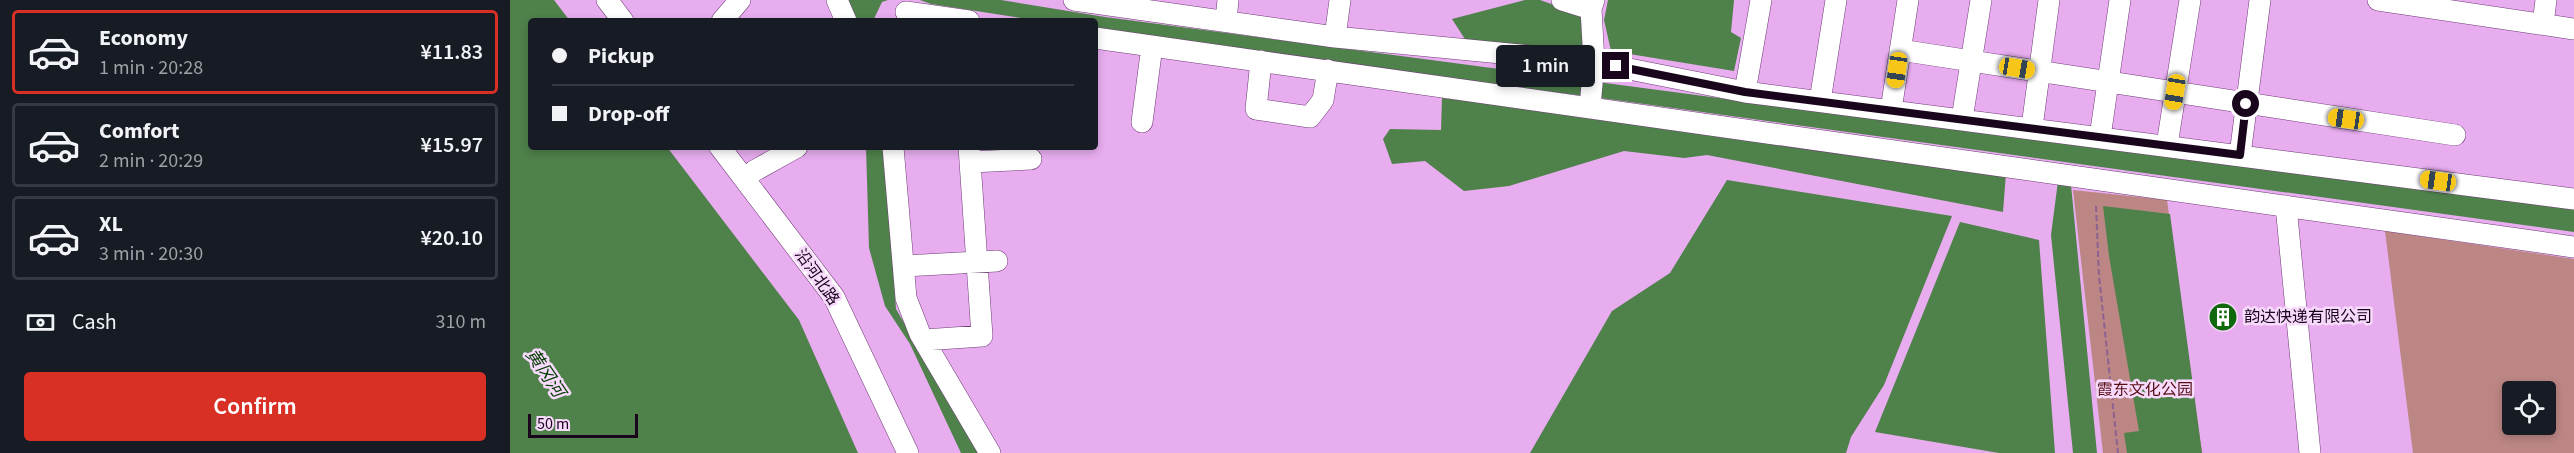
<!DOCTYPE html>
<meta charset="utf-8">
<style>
:root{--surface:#171b24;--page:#242831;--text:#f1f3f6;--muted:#9ea1a6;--line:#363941;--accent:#d93025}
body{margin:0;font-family:"Source Sans 3","Noto Sans SC",sans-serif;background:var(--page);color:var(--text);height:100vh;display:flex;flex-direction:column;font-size:22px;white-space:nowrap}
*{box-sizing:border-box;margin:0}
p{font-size:20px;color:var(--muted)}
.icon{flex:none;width:33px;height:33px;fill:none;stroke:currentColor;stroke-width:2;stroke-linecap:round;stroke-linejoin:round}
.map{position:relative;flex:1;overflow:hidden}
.panel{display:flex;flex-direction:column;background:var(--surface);width:510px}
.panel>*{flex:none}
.banner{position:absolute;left:18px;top:18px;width:570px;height:132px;border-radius:6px;box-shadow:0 3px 9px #0003;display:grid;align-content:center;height:132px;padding:0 24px;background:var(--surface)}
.controls{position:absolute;left:1992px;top:381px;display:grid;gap:12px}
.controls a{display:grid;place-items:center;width:54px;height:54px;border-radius:6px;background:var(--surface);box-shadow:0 3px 9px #0003;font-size:30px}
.scale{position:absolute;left:18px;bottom:15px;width:110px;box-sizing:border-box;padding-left:6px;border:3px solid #19051c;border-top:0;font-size:16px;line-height:21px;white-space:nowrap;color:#19051c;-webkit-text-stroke:4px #f8dafc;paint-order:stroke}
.end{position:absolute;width:27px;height:27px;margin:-14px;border:8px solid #19051c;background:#fff;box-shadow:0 0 0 3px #fff}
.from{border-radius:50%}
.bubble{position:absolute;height:42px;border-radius:6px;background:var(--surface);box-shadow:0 3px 9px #0003;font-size:20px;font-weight:600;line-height:42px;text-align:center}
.car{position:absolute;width:18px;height:36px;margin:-18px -9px;border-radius:8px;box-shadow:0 0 4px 2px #0007;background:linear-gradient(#f5c518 24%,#345 0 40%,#f5c518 0 76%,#345 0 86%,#f5c518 0)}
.banner b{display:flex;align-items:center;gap:21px;height:57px;font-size:22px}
.banner b+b{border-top:2px solid var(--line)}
.banner i{width:15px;height:15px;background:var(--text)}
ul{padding:10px 0 0;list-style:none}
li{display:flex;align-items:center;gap:18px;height:84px;margin:0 12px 9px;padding:0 12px;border:3px solid var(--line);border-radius:6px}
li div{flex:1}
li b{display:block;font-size:22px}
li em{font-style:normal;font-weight:600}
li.active{border-color:var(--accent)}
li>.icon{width:54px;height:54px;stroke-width:1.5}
.pay{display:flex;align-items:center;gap:15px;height:66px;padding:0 24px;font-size:22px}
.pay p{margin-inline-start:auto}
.button{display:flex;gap:12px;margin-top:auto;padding:12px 24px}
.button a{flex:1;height:69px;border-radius:6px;background:var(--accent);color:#fff;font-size:24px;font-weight:600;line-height:69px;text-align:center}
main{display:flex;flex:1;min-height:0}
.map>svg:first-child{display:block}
.green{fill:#bc8684;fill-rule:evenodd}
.water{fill:#4f814b}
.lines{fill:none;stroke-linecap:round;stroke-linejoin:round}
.minor-casing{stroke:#6e3b75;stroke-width:22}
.path{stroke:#8c6291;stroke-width:2;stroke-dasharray:6 3;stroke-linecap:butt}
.minor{stroke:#fff;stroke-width:21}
.route{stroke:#19051c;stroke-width:8}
.labels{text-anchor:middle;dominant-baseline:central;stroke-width:5;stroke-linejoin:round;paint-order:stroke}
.street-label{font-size:16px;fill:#19051c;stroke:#f8dafc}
.poi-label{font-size:16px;fill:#19051c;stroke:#f8dafc;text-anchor:start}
.park-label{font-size:16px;fill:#540d12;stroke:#f8dafc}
.water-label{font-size:18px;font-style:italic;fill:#063e05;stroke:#f8dafc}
</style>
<main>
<section class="panel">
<ul>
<li class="active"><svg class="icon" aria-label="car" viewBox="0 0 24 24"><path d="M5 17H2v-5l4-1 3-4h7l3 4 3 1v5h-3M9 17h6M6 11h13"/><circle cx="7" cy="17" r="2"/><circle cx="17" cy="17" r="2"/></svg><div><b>Economy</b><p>1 min · 20:28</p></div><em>¥11.83</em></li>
<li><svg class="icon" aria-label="car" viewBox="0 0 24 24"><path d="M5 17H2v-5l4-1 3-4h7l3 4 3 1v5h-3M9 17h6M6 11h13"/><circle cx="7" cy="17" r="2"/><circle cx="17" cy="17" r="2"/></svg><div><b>Comfort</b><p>2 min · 20:29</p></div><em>¥15.97</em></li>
<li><svg class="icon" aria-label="car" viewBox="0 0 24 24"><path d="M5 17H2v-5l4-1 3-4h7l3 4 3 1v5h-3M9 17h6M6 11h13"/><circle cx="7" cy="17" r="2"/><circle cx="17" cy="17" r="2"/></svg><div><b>XL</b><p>3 min · 20:30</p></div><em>¥20.10</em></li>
</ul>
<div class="pay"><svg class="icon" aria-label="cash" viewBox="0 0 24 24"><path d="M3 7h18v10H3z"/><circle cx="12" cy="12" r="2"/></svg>Cash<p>310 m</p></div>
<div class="button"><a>Confirm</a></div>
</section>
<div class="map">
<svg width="2064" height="453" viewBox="0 0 2064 453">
<rect width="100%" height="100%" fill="#e7adef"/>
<!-- green -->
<path class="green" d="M 1563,190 L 1657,200 L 1692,453 L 1593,453 Z
M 1875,231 L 2064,259 L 2064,453 L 1903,453 ZM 2002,392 L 2036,392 L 2036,424 L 2002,424 Z"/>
<!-- water -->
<path class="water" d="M 0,0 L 44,0 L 60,21 L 21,21 L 21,147 L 157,147 L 289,320 L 348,453 L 0,453 Z
M 336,0 L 378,0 L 372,2 L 363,21 L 346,21 Z
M 410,0 L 491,0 L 595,17 L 1239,102 L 2064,207 L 2064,232 L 1105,100 L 720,50 L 585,29 L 585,21 L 530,21 L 421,4 Z
M 1015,0 L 1030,0 L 1075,16 L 1079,52 L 960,47 L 942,19 Z
M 1098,0 L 1224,0 L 1221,32 L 1231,38 L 1224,71 L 1101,51 L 1094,20 Z
M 932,98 L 1135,122 L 1496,173 L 1493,212 L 1197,155 L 1174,158 L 1114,151 L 999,186 L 954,191 L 915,161 L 882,164 L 873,139 L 880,129 L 931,130 Z
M 356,147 L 372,147 L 377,180 L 386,309 L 469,453 L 451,453 L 400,344 L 375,306 L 359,248 Z
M 1217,180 L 1442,216 L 1374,385 L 1341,437 L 1336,453 L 1020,453 L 1102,311 L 1160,273 Z
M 1548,181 L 1561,185 L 1587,453 L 1563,453 L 1541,235 Z
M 1593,206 L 1660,214 L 1692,453 L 1617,453 L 1614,433 L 1629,431 L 1599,256 Z
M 1450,222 L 1529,240 L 1545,453 L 1489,453 L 1365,432 Z"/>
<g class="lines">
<!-- minor casing -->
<g class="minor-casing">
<path id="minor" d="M 97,0 L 113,21
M 327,0 L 336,21
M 564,0 L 825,37 L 1084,62 L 1235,92 L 2064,199
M 1052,0 L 1081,9
M 1868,0 L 2064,29
M 396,12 L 459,21
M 212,21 L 230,0
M 716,21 L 718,0
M 2033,24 L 2036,0
M 825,37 L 830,0
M 585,38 L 2064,247
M 1390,50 L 1945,135
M 751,61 L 746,109 L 800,117 L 813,100 L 818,70
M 1235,92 L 1251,0
M 1310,101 L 1326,0
M 1080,107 L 1084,62 L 1081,9 L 1084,0
M 1381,110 L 1398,0
M 1452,119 L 1471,0
M 632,122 L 642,46
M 1522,127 L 1539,0
M 1590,137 L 1610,0
M 1657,145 L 1680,0
M 210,147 L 324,297 L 398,453
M 383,147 L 396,298 L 410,334 L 480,453
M 1730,155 L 1750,0
M 461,162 L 521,159
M 244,171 L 287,147
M 1776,206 L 1800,453
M 394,266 L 487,261
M 414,340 L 472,336 L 459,147"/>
</g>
<!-- path -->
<path class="path" d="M 1586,206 L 1589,276 L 1608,453"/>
<!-- minor -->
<use href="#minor" class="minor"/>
</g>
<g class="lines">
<!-- route -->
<path class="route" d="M 1106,66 L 1235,92 L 1730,155 L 1736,104"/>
</g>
<!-- icons -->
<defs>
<g id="building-disc" transform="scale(1.5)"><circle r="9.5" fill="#10680d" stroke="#f8dafc"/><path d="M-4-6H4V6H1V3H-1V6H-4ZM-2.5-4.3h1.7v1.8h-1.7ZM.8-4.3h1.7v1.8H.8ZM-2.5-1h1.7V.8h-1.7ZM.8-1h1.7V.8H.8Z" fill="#fff"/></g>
</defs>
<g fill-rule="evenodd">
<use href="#building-disc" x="1713" y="317"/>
</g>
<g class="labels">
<!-- street labels -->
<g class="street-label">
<text transform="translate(307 277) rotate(55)">沿河北路</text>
</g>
<!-- poi labels -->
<g class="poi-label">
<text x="1734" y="317">韵达快递有限公司</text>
</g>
<!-- park labels -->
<g class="park-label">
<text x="1635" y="390">霞东文化公园</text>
</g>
<!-- water labels -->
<g class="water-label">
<text transform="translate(35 373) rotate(56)">黄冈河</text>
</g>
</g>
</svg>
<div class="controls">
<a><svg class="icon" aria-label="locate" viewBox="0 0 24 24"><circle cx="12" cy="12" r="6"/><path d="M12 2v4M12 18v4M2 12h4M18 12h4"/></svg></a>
</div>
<div class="scale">50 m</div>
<i class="end from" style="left:1736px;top:104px"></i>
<i class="end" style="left:1106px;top:66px"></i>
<div class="bubble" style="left:986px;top:45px;width:99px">1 min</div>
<i class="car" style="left:1507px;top:68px;rotate:99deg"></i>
<i class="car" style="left:1387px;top:70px;rotate:188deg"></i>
<i class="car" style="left:1665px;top:92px;rotate:189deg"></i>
<i class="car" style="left:1836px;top:119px;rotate:278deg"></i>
<i class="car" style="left:1928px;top:181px;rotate:278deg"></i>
<div class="banner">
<b><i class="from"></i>Pickup</b>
<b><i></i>Drop-off</b>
</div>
</div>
</main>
